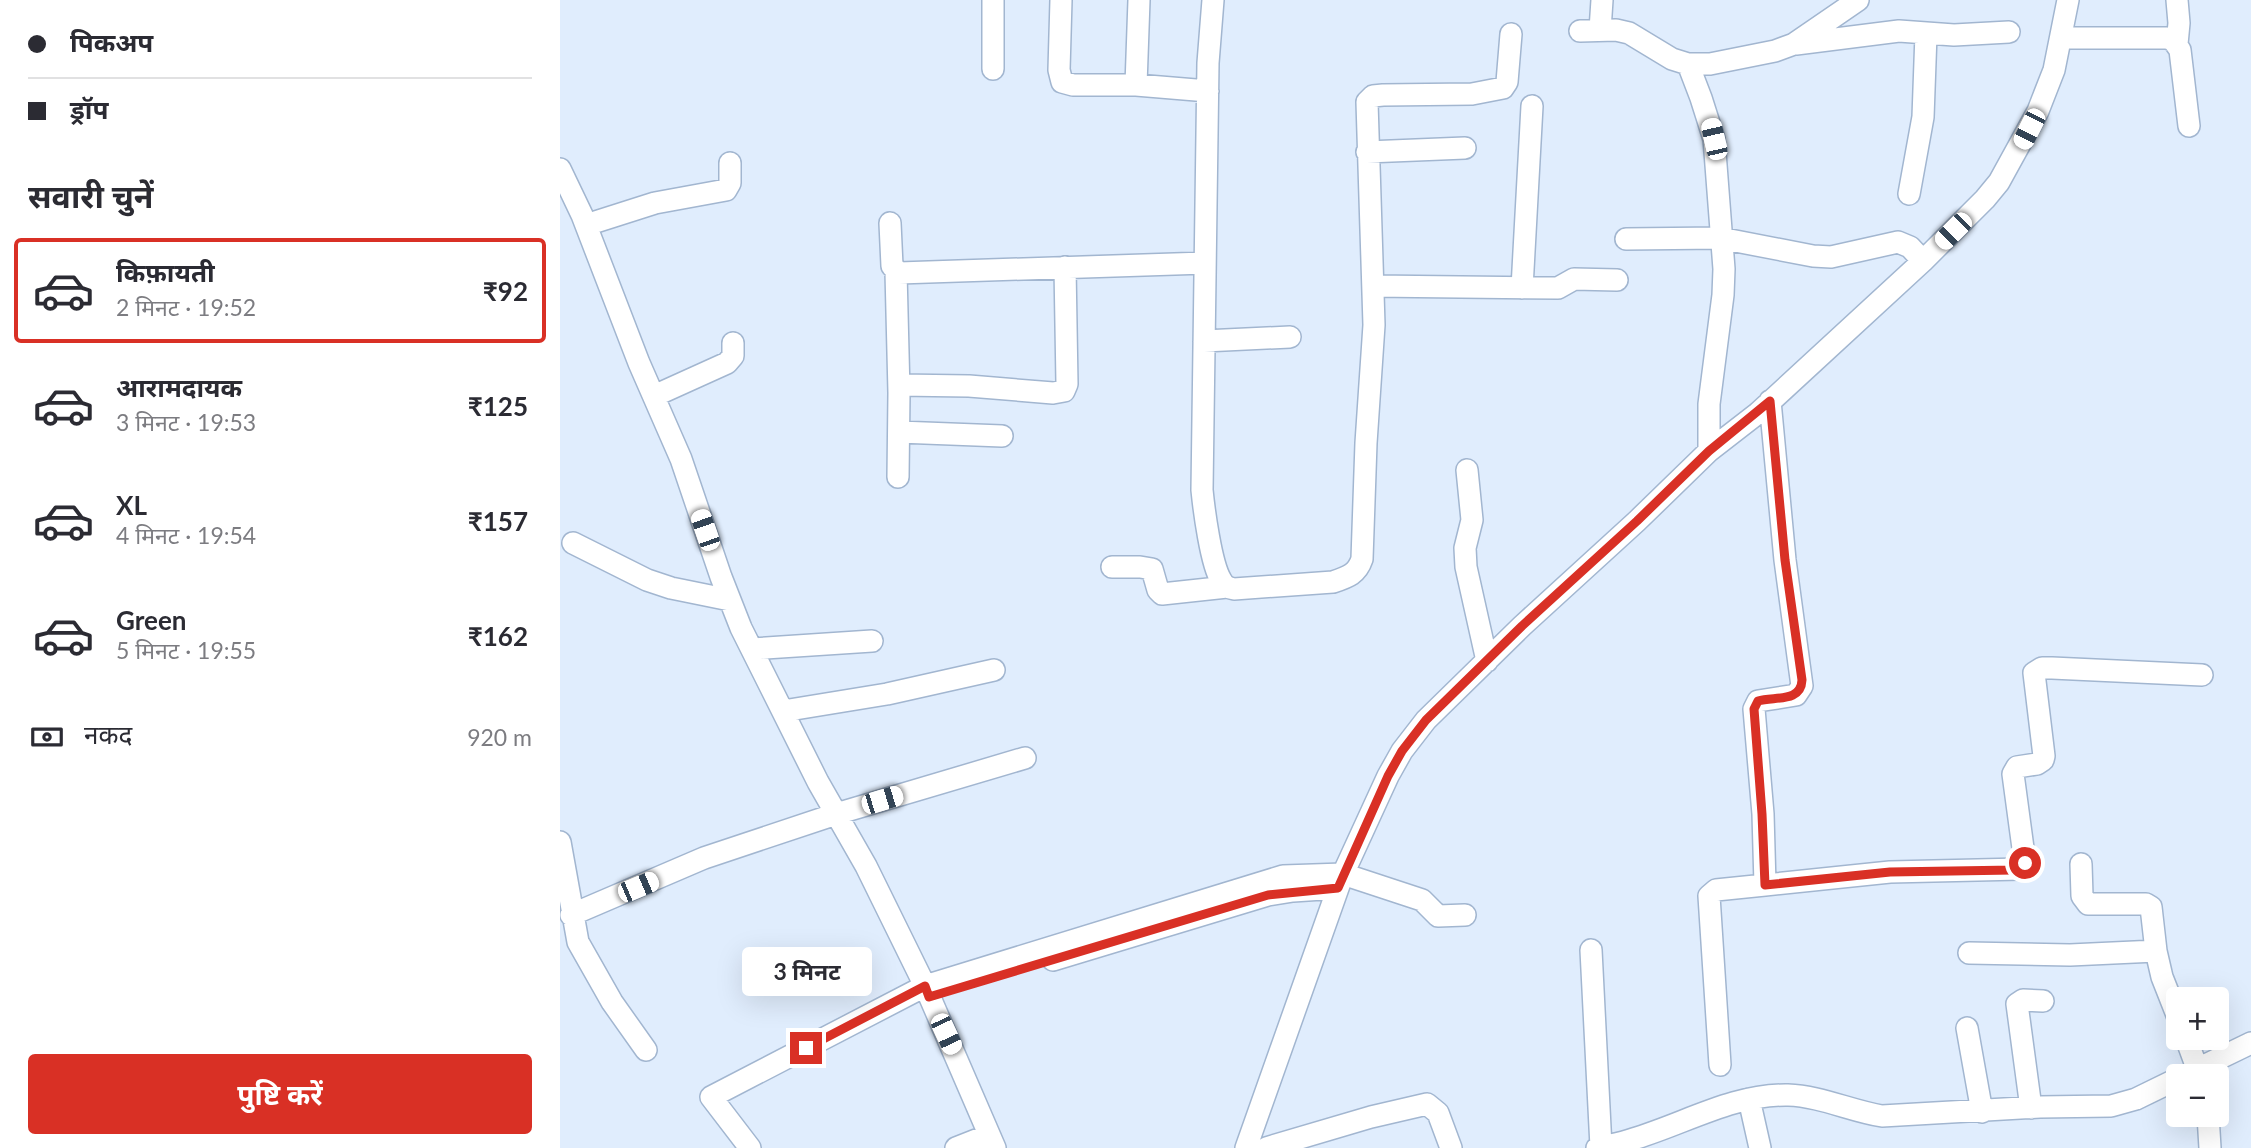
<!DOCTYPE html>
<html lang="hi">
<meta charset="utf-8">
<style>
:root{--surface:#fff;--page:#f2f2f3;--text:#2b2b33;--muted:#7c7c81;--line:#e1e1e2;--accent:#d93025}
body{margin:0;font-family:Lato,"Noto Sans Devanagari",sans-serif;background:var(--page);color:var(--text);height:100vh;display:flex;flex-direction:column;font-size:26px;white-space:nowrap}
*{box-sizing:border-box;margin:0}
p{font-size:23px;color:var(--muted)}
.icon{flex:none;width:38px;height:38px;fill:none;stroke:currentColor;stroke-width:2;stroke-linecap:round;stroke-linejoin:round}
.map{position:relative;flex:1;overflow:hidden}
.sheet{display:flex;flex-direction:column;background:var(--surface);width:560px}
.sheet>*{flex:none}
.hud{display:grid;align-content:center;height:154px;padding:0 28px;background:var(--surface)}
.tools{position:absolute;left:1606px;top:987px;display:grid;gap:14px}
.tools a{display:grid;place-items:center;width:63px;height:63px;border-radius:7px;background:var(--surface);box-shadow:0 7px 28px #0002;font-size:35px}
.end{position:absolute;width:32px;height:32px;margin:-16px;border:9px solid #d93025;background:#fff;box-shadow:0 0 0 4px #fff}
.from{border-radius:50%}
.bubble{position:absolute;height:49px;border-radius:7px;background:var(--surface);box-shadow:0 7px 28px #0002;font-size:23px;font-weight:700;line-height:49px;text-align:center}
.car{position:absolute;width:21px;height:42px;margin:-21px -10px;border-radius:9px;box-shadow:0 0 5px 2px #0007;background:linear-gradient(#fff 24%,#345 0 40%,#fff 0 76%,#345 0 86%,#fff 0)}
.hud b{display:flex;align-items:center;gap:24px;height:66px;font-size:26px}
.hud b+b{border-top:2px solid var(--line)}
.hud i{width:18px;height:18px;background:var(--text)}
ul{padding:0;list-style:none}
li{display:flex;align-items:center;gap:21px;height:105px;margin:0 14px 10px;padding:0 14px;border:4px solid transparent;border-radius:7px}
li div{flex:1}
li b{display:block;font-size:26px}
li em{font-style:normal;font-weight:700}
li.on{border-color:var(--accent)}
li>.icon{width:63px;height:63px;stroke-width:1.5}
h2{padding:0 28px;font-size:32px;line-height:84px}
.pay{display:flex;align-items:center;gap:18px;height:77px;padding:0 28px;font-size:26px}
.pay p{margin-inline-start:auto}
.primary-button{display:flex;gap:14px;margin-top:auto;padding:14px 28px}
.primary-button a{flex:1;height:80px;border-radius:7px;background:var(--accent);color:#fff;font-size:28px;font-weight:700;line-height:80px;text-align:center}
main{display:flex;flex:1;min-height:0}
.map>svg:first-child{display:block}
.lines{fill:none;stroke-linecap:round;stroke-linejoin:round}
.minor-casing{stroke:#a2b6d0;stroke-width:24}
.minor{stroke:#fff;stroke-width:21}
.route{stroke:#d93025;stroke-width:9}
</style>
<main>
<section class="sheet">
<div class="hud">
<b><i class="from"></i>पिकअप</b>
<b><i></i>ड्रॉप</b>
</div>
<h2>सवारी चुनें</h2>
<ul>
<li class="on"><svg class="icon" aria-label="car" viewBox="0 0 24 24"><path d="M5 17H2v-5l4-1 3-4h7l3 4 3 1v5h-3M9 17h6M6 11h13"/><circle cx="7" cy="17" r="2"/><circle cx="17" cy="17" r="2"/></svg><div><b>किफ़ायती</b><p>2 मिनट · 19:52</p></div><em>₹92</em></li>
<li><svg class="icon" aria-label="car" viewBox="0 0 24 24"><path d="M5 17H2v-5l4-1 3-4h7l3 4 3 1v5h-3M9 17h6M6 11h13"/><circle cx="7" cy="17" r="2"/><circle cx="17" cy="17" r="2"/></svg><div><b>आरामदायक</b><p>3 मिनट · 19:53</p></div><em>₹125</em></li>
<li><svg class="icon" aria-label="car" viewBox="0 0 24 24"><path d="M5 17H2v-5l4-1 3-4h7l3 4 3 1v5h-3M9 17h6M6 11h13"/><circle cx="7" cy="17" r="2"/><circle cx="17" cy="17" r="2"/></svg><div><b>XL</b><p>4 मिनट · 19:54</p></div><em>₹157</em></li>
<li><svg class="icon" aria-label="car" viewBox="0 0 24 24"><path d="M5 17H2v-5l4-1 3-4h7l3 4 3 1v5h-3M9 17h6M6 11h13"/><circle cx="7" cy="17" r="2"/><circle cx="17" cy="17" r="2"/></svg><div><b>Green</b><p>5 मिनट · 19:55</p></div><em>₹162</em></li>
</ul>
<div class="pay"><svg class="icon" aria-label="cash" viewBox="0 0 24 24"><path d="M3 7h18v10H3z"/><circle cx="12" cy="12" r="2"/></svg>नकद<p>920 m</p></div>
<div class="primary-button"><a>पुष्टि करें</a></div>
</section>
<div class="map">
<svg width="1691" height="1148" viewBox="0 0 1691 1148">
<rect width="100%" height="100%" fill="#e0edfd"/>
<g class="lines">
<!-- minor casing -->
<g class="minor-casing">
<path id="minor" d="M 501,0 L 499,70 L 502,82 L 513,85 L 576,85 L 648,91
M 653,0 L 648,63 L 642,490 C 644,510 651,564 661,580 C 664,586 668,588 674,589 L 773,582 C 788,577 797,574 802,559 L 806,443 L 814,325 L 807,102 L 813,96 L 823,95 L 912,94 L 943,88 L 947,82 L 951,34
M 1617,0 L 1619,23 L 1617,44
M 1040,30 L 1042,0
M 1020,31 L 1056,30 L 1069,33 L 1112,59 L 1128,64 L 1150,64 L 1215,51 L 1234,44 L 1298,0
M 1502,38 L 1607,38 L 1613,40 L 1620,50 L 1629,126
M 1236,44 L 1339,31 L 1394,35 L 1449,32
M 1128,64 L 1141,98 L 1154,139 L 1164,269 L 1163,295 L 1149,404 L 1149,451
M 433,69 L 433,0
M 576,85 L 579,0
M 807,152 L 905,148
M 0,169 L 22,215 L 79,363 L 121,459 L 161,577 L 181,628 L 258,782 L 306,866 L 365,986 L 435,1148
M 1349,194 L 1363,117 L 1366,34
M 330,223 L 332,266 L 339,273 L 645,263
M 26,225 L 95,203 L 166,190 L 170,183 L 170,163
M 1066,239 L 1160,238 L 1253,256 L 1271,257 L 1338,242 L 1350,247 L 1363,261
M 336,272 L 339,393 L 338,477
M 813,286 L 998,288 L 1014,279 L 1057,280
M 962,288 L 972,106
M 644,341 L 730,337
M 339,385 L 409,386 L 493,393 L 504,391 L 507,384 L 505,267
M 94,396 L 167,363 L 173,356 L 173,343
M 339,432 L 442,436
M 907,470 L 912,520 L 905,548 L 906,567 L 927,661
M 13,543 L 87,580 L 111,588 L 170,600
M 552,567 L 580,567 L 592,569 L 598,590 L 602,594 L 667,587
M 192,649 L 312,641
M 223,711 L 327,694 L 434,670
M 0,842 L 18,942 L 52,1002 L 86,1050
M 1521,864 L 1522,896 L 1528,904 L 1586,904 L 1591,907 L 1596,951 L 1602,977 L 1619,1020
M 1205,885 L 1330,872 L 1461,869 L 1465,863 L 1453,774 L 1457,767 L 1477,764 L 1483,760 L 1484,756 L 1474,673 L 1482,668 L 1492,668 L 1642,675
M 11,915 L 144,858 L 276,814 L 465,758
M 1031,950 L 1041,1147
M 1409,953 L 1510,955 L 1596,951
M 493,960 L 708,895 L 733,891 L 778,888
M 1407,1028 L 1422,1112
M 1626,1038 L 1640,1076
M 1160,1065 L 1149,896 L 1156,890 L 1205,885 L 1203,814 L 1194,709 L 1198,701 L 1236,695 L 1242,686 L 1225,560 L 1210,401
M 1623,1076 L 1691,1043
M 1189,1099 L 1200,1148
M 1471,1108 L 1457,1004 L 1463,1000 L 1483,1001
M 1648,1115 L 1650,1148
M 190,1148 L 151,1097 L 365,986 L 723,876 L 783,874 L 862,900 L 878,916 L 905,915
M 396,1148 L 429,1135
M 686,1148 L 783,874 L 828,776 L 842,751 L 866,720 L 962,626 L 1077,521 L 1149,451 L 1198,413 L 1363,261 L 1425,199 L 1439,182 L 1478,111 L 1494,70 L 1508,0
M 706,1148 L 811,1117 L 867,1104 L 878,1113 L 891,1148
M 1037,1148 C 1049,1145 1062,1143 1073,1139 C 1124,1124 1173,1094 1228,1095 C 1260,1096 1291,1111 1322,1116 L 1480,1107 L 1551,1106 L 1576,1099 L 1619,1078"/>
</g>
<!-- minor -->
<use href="#minor" class="minor"/>
</g>
<g class="lines">
<!-- route -->
<path class="route" d="M 246,1048 L 365,986 L 369,997 L 708,895 L 778,888 L 828,776 L 842,751 L 866,720 L 962,626 L 1077,521 L 1149,451 L 1210,401 L 1225,560 L 1242,680 C 1241,703 1214,696 1198,701 L 1194,709 L 1202,814 L 1205,885 L 1330,872 L 1454,870 L 1463,868 L 1465,863"/>
</g>
</svg>
<div class="tools">
<a>+</a>
<a>−</a>
</div>
<i class="end from" style="left:1465px;top:863px"></i>
<i class="end" style="left:246px;top:1048px"></i>
<div class="bubble" style="left:182px;top:947px;width:130px">3 मिनट</div>
<i class="car" style="left:1469px;top:129px;rotate:207deg"></i>
<i class="car" style="left:1154px;top:139px;rotate:347deg"></i>
<i class="car" style="left:1393px;top:231px;rotate:225deg"></i>
<i class="car" style="left:145px;top:530px;rotate:341deg"></i>
<i class="car" style="left:322px;top:800px;rotate:73deg"></i>
<i class="car" style="left:78px;top:887px;rotate:67deg"></i>
<i class="car" style="left:386px;top:1034px;rotate:155deg"></i>
</div>
</main>
